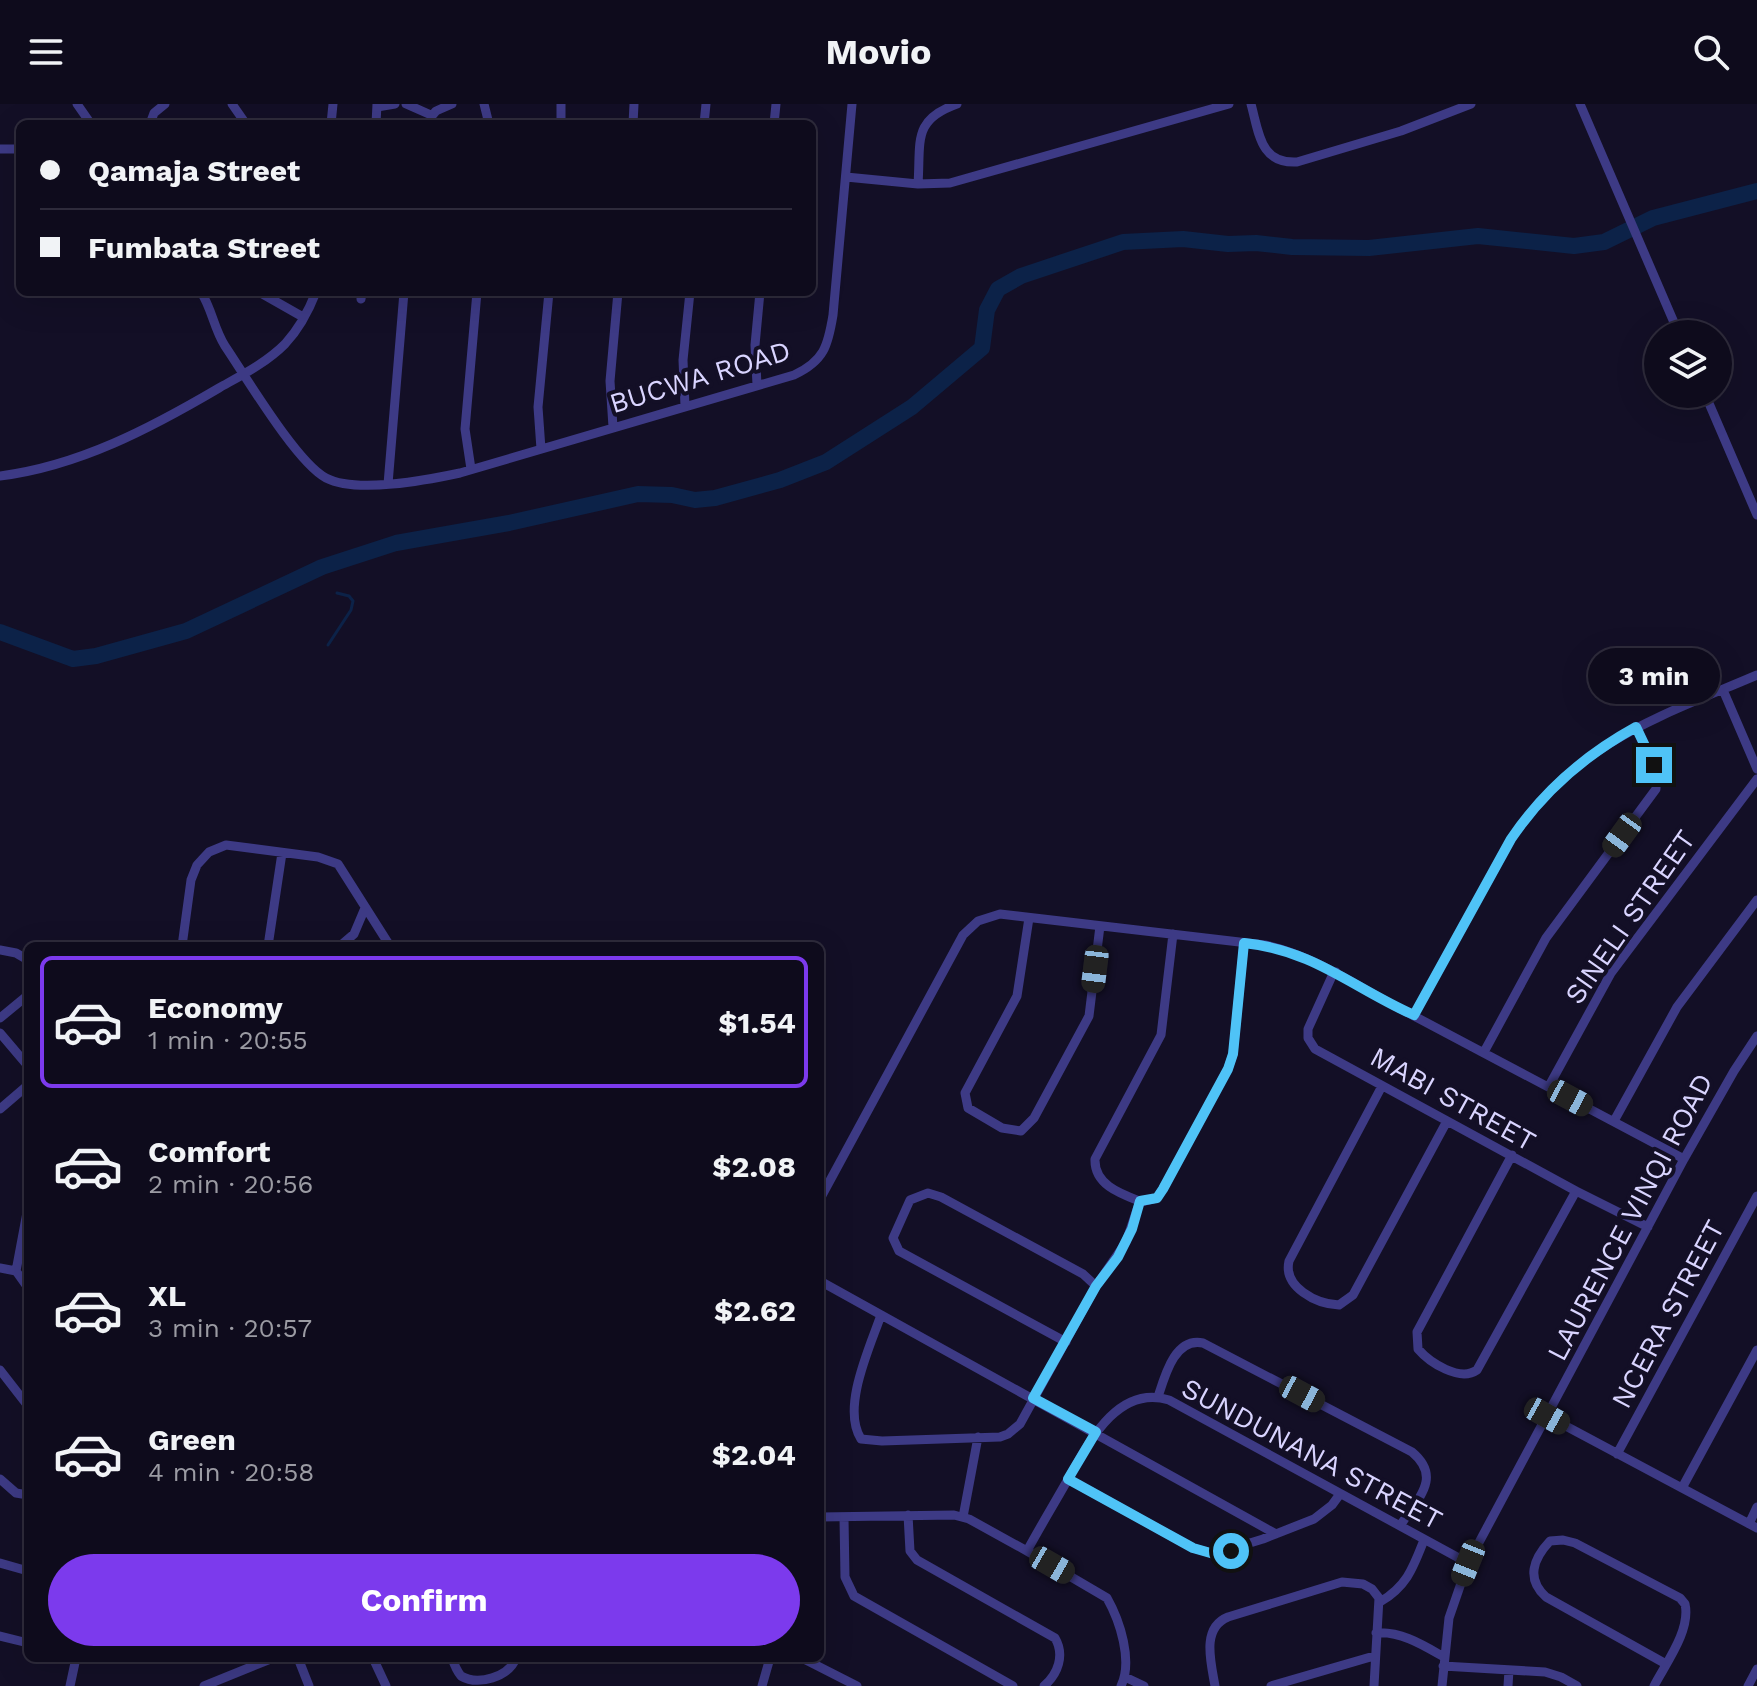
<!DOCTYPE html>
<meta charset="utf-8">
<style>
:root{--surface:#0e0b1c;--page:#1c1929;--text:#f1f3f6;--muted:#9b9ba3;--line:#2e2b3b;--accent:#7c3aed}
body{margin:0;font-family:"Work Sans",sans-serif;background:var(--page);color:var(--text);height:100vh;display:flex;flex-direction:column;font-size:30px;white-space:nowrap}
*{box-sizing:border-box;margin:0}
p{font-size:26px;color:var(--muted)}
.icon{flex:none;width:44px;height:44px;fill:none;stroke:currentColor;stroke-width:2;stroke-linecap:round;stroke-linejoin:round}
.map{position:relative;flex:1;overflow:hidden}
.drawer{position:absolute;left:24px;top:838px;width:800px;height:720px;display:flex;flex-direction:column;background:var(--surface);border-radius:12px;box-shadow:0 8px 32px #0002,0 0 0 2px var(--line)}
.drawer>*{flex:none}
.top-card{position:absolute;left:16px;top:16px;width:800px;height:176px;border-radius:12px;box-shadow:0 8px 32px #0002,0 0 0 2px var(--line);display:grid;align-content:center;height:176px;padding:0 24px;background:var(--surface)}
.controls{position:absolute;left:1644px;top:216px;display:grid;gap:16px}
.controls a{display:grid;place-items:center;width:88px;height:88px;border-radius:50%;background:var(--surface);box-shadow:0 8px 32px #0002,0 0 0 2px var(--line);font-size:40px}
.end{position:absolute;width:36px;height:36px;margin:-18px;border:10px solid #4fc3f7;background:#111;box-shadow:0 0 0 4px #111}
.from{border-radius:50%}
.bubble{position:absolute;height:56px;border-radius:28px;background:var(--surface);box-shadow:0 8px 32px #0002,0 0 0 2px var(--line);font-size:26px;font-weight:700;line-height:56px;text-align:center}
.car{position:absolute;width:24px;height:48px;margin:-24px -12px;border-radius:10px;box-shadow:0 0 6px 2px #0007;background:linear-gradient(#222 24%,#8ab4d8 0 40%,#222 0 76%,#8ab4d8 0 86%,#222 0)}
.top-card b{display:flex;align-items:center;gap:28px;height:76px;font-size:30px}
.top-card b+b{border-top:2px solid var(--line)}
.top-card i{width:20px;height:20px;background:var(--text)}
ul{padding:14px 0 0;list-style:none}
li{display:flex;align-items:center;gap:24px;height:132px;margin:0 16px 12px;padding:0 8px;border:4px solid transparent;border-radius:12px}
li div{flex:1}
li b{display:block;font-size:30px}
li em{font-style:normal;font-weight:700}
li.on{border-color:var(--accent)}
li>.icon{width:72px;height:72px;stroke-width:1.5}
.cta{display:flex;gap:16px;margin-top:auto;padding:16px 24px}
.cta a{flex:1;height:92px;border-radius:48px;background:var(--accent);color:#fff;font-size:32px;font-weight:700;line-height:92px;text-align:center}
header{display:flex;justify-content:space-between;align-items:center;height:104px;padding:0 24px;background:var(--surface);font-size:36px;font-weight:700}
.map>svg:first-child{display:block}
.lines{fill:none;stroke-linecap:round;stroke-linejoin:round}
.stream{stroke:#0c2248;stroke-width:3}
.river{stroke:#0c2248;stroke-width:16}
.minor{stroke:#3d3a85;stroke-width:9}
.route{stroke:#4fc3f7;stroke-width:10}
.labels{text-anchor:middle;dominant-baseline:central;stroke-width:8;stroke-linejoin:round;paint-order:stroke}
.street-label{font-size:28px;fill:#d9d4ff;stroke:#130f26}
</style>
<header><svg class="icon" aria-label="menu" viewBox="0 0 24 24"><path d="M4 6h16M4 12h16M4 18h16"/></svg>Movio<svg class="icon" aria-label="search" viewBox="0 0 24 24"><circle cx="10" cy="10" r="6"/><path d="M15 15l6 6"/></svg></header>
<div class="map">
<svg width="1757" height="1582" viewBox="0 0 1757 1582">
<rect width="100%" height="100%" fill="#130f26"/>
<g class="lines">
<!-- stream -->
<path class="stream" d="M 328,541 L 351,506 L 353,497 L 349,492 L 337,489"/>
<!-- river -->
<path class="river" d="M 0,528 L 73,555 L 96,552 L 186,527 L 322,463 L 396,439 L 509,419 L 638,390 L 672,391 L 695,396 L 715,394 L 780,376 L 826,358 L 912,303 L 982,244 L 987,206 L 998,185 L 1021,172 L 1123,138 L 1183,135 L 1228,140 L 1256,139 L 1292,143 L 1369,144 L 1478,132 L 1574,142 L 1604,138 L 1653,114 L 1757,87"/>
<!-- minor -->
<path class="minor" d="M 77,0 L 91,20
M 232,0 L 246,20
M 406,0 L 431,11
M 484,0 L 489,20
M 561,0 L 561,20
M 1251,0 C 1259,29 1260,60 1297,58 L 1401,27 L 1471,0
M 1580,0 L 1679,230
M 377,3 L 395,0
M 150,20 L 154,9 L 165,0
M 331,20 L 333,0
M 376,20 L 377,0
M 425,20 L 436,7 L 452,0
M 633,20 L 634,0
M 704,20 L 706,0
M 774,20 L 776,0
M 0,45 L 20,45
M 846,73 L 918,80 L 950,79 L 1229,0
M 918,80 C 921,37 912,16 957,0
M 201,188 C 212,205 214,225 225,242 C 246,273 297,359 326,374 C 357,390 427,376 460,369 L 794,271 C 824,257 828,242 833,211 L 852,0
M 259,188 L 303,213
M 361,195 L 362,188
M 757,281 L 755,241 L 760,188
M 1705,290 L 1757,411
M 685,302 L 683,256 L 690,188
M 613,323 L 610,277 L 618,188
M 541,345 L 538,303 L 549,188
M 471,365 L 465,325 L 477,188
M 0,372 C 79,362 151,324 219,284 C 242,271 266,259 285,240 C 298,226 309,206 316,188
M 388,380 L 404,188
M 1723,586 L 1757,665
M 1029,814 L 1017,892 L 965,989 L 968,1004 L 1002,1024 L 1021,1027 L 1034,1014 L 1089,912 L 1100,822
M 1173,830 L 1161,931 L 1095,1055 C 1094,1081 1121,1090 1142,1098 L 1157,1094 L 1163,1085 L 1228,965 L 1233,950 L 1244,839
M 182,842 L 191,776 L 197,761 L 209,748 L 226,741 L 318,753 L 338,760 L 390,842
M 268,842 L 282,749
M 340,842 L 354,830 L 365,804
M 0,846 L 16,849 L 28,856
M 1336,868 L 1332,872 L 1308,925 L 1308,934 L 1315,945 L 1576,1087 L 1648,1123
M 1414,911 L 1511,735 C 1577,638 1654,615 1757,571
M 0,914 L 28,891
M 0,929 L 28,962
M 1484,948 L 1546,834 L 1656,685 L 1656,666 L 1636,623
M 1382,982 L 1289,1157 C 1283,1183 1316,1200 1339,1201 L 1353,1191 L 1447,1017
M 1549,982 L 1611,869 L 1757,675
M 0,1005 L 28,981
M 1614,1017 L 1677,903 L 1757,796
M 1512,1051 L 1417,1228 L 1418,1245 C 1430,1259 1460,1278 1477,1266 L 1576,1087
M 820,1095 L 963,831 L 978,817 L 1000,810 L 1265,841 C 1314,852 1353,880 1397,903 C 1493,954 1589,1004 1684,1055
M 28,1103 L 16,1167 L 28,1184
M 0,1164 L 16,1167
M 820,1177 L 1276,1430
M 1096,1182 L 1126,1138 L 1140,1097
M 881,1211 C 870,1243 841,1304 861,1335 L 882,1337 L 1000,1333 L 1008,1330 L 1020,1320 L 1096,1182 L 1083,1170 L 941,1093 L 928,1089 L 910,1096 L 893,1134 L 899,1147 L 1066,1238
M 0,1266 L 28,1302
M 1158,1293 C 1165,1271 1175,1233 1203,1239 L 1412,1348 C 1443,1374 1417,1395 1400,1422
M 1547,1312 L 1757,1424
M 1617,1350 L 1757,1092
M 0,1375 L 16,1389 L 28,1391
M 1068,1375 L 1193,1444 L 1214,1450 L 1263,1435 L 1314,1415 L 1332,1401 L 1340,1390
M 1682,1384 L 1757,1246
M 908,1411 L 910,1447 L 917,1456 L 1055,1534 C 1065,1551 1058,1570 1044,1582
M 820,1413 L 954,1411 L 969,1415 L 1027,1447 L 1107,1494 C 1120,1517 1133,1557 1121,1582
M 963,1413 L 978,1333
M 844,1414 L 845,1473 L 854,1492 L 1013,1582
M 1749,1420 L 1757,1403
M 1027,1447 C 1040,1423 1054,1400 1067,1377 C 1088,1340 1117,1280 1169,1296 L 1468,1459
M 0,1459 L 28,1467
M 1380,1498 C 1407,1482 1413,1464 1424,1436
M 1376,1529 C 1401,1527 1423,1541 1444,1553
M 0,1532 L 28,1539
M 298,1554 L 309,1582
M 373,1554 L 386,1582
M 452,1554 C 454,1560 457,1567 461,1572 C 478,1582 509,1573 516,1554
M 802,1554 L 857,1582
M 1443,1562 L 1545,1568 L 1561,1573 L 1577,1582
M 1125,1573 L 1144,1582
M 70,1582 L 76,1554
M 204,1582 L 273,1554
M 762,1582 L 770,1554
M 1215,1582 C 1211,1558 1201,1524 1228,1513 L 1342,1478 L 1363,1480 L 1372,1485 L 1379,1494 L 1374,1582
M 1271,1582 L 1374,1552
M 1442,1582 L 1449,1514 L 1468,1459 L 1684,1055 L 1734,967 L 1757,932
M 1508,1582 L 1509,1566
M 1654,1582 C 1666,1559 1691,1526 1685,1500 L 1680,1494 L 1575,1439 L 1563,1436 L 1550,1437 C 1533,1455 1526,1475 1546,1493 L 1666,1560
M 1748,1582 L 1757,1565"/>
</g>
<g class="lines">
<!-- route -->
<path class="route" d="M 1231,1447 L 1214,1450 L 1193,1444 L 1068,1375 L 1096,1328 L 1033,1294 L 1096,1182 L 1118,1153 L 1132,1125 L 1140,1097 L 1157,1094 L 1163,1085 L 1228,965 L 1233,950 L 1244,839 C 1314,846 1353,884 1414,911 L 1511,735 C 1544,686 1585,651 1636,623 L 1654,661"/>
</g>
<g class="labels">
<!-- street labels -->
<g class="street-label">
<text transform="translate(700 273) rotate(-17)">BUCWA ROAD</text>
<text transform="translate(1630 813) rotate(-55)">SINELI STREET</text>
<text transform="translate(1453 995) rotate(29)">MABI STREET</text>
<text transform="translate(1630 1113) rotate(-62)">LAURENCE VINQI ROAD</text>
<text transform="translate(1668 1210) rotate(-62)">NCERA STREET</text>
<text transform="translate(1312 1350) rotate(28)">SUNDUNANA STREET</text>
</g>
</g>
</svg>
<div class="controls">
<a><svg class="icon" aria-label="layers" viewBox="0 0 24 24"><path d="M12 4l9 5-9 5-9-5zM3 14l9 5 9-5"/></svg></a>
</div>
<i class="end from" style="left:1231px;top:1447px"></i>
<i class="end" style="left:1654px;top:661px"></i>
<div class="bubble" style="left:1588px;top:544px;width:132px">3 min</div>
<i class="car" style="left:1622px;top:731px;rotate:216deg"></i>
<i class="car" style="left:1095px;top:865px;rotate:187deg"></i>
<i class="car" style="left:1570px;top:994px;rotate:118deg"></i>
<i class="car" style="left:1302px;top:1290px;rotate:118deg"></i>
<i class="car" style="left:1547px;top:1312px;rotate:119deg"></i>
<i class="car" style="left:1468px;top:1459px;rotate:202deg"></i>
<i class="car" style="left:1052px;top:1461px;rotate:120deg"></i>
<div class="top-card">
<b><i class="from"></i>Qamaja Street</b>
<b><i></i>Fumbata Street</b>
</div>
<section class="drawer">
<ul>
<li class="on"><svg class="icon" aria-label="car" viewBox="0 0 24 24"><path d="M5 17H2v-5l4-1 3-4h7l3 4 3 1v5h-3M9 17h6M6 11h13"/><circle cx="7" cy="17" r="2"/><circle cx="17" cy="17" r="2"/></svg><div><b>Economy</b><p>1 min · 20:55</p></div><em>$1.54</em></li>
<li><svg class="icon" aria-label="car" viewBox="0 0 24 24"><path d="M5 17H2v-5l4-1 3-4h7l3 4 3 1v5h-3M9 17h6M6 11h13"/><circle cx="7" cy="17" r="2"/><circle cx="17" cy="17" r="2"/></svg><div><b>Comfort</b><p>2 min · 20:56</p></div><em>$2.08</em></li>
<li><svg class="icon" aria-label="car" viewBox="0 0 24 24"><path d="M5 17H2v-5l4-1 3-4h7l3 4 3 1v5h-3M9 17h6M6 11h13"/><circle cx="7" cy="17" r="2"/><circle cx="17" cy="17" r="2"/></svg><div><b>XL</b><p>3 min · 20:57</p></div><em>$2.62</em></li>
<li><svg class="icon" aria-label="car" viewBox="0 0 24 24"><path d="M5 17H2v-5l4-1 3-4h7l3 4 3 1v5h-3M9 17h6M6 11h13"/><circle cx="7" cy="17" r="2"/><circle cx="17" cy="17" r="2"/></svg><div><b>Green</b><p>4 min · 20:58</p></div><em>$2.04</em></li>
</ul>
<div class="cta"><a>Confirm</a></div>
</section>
</div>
